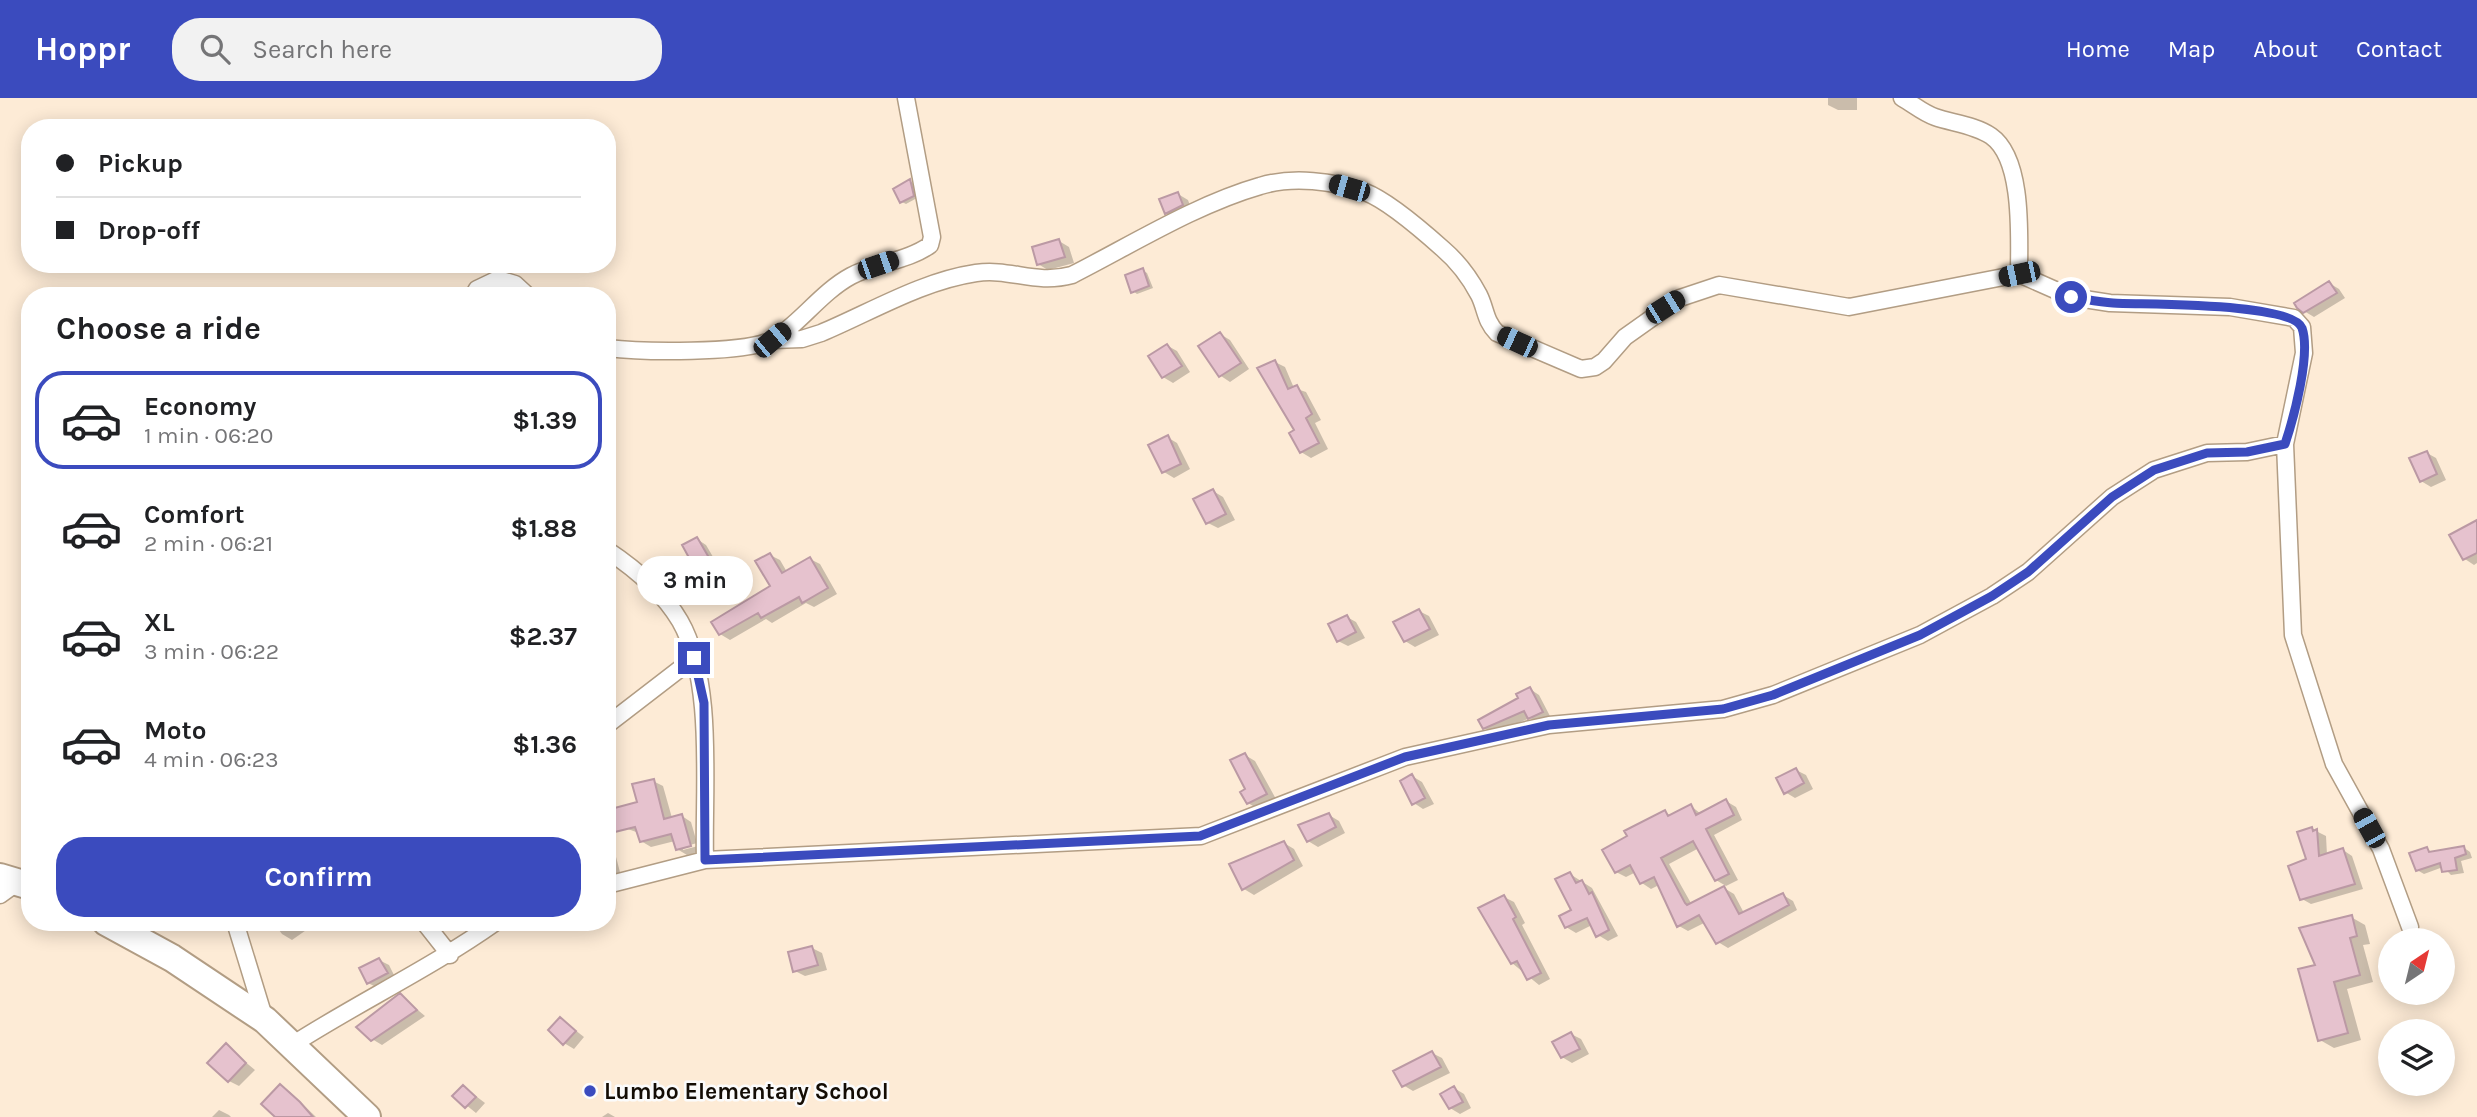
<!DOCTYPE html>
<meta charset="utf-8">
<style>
:root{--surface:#fff;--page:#f2f2f2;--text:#202124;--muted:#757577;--line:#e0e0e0;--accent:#3b4bbe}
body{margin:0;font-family:Karla,sans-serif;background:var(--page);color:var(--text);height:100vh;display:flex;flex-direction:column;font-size:26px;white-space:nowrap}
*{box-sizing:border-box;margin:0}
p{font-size:23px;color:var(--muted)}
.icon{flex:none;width:38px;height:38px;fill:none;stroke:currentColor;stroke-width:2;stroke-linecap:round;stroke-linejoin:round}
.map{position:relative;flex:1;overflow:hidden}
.side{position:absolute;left:21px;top:189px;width:595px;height:644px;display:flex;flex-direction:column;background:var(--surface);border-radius:28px;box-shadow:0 4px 18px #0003}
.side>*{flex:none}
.hud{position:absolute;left:21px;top:21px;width:595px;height:154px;border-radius:28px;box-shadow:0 4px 18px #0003;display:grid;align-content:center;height:154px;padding:0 35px;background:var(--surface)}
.needle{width:46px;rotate:35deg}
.buttons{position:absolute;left:2378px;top:830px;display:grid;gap:14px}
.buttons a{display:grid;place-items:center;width:77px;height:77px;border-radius:50%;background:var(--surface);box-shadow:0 4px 18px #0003;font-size:35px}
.end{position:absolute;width:32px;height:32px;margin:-16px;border:9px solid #3b4bbe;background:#fff;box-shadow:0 0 0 4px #fff}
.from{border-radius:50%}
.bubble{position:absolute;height:49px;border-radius:24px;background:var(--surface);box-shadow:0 4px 18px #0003;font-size:23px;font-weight:700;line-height:49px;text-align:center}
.car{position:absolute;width:21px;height:42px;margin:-21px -10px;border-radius:9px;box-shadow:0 0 5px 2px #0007;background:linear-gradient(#222 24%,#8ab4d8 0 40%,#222 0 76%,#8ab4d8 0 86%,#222 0)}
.hud b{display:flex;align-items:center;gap:24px;height:66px;font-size:26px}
.hud b+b{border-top:2px solid var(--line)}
.hud i{width:18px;height:18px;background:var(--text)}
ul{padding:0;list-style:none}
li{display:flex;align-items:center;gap:21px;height:98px;margin:0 14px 10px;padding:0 21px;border:4px solid transparent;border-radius:28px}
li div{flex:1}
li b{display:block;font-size:26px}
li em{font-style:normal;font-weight:700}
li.selected{border-color:var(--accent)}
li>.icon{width:63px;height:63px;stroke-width:1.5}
h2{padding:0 35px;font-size:32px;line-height:84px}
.button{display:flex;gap:14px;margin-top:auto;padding:14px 35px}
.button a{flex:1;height:80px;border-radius:28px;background:var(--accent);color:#fff;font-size:28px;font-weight:700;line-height:80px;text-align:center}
header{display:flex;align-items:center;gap:42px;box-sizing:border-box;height:98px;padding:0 35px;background:var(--accent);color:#fff}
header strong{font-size:33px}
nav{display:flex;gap:38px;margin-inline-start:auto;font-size:24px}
.search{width:490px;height:63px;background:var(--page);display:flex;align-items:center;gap:18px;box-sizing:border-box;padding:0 24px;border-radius:28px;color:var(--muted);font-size:26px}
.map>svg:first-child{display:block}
.shadow{fill:#0003}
.building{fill:#e6c2ce;stroke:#bb99a4;stroke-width:2}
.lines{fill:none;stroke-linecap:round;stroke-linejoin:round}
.minor-casing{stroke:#b29d84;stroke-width:19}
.trunk-casing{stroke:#b29d84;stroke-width:30}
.minor{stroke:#fff;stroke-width:16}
.trunk{stroke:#fff;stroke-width:26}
.route{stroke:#3b4bbe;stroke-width:9}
.poi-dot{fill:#3b4bbe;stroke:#fbfbfb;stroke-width:2.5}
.labels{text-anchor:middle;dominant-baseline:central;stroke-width:5;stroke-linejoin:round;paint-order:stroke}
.poi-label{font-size:23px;font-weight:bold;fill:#140d05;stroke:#fbfbfb;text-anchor:start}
</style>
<header>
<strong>Hoppr</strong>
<div class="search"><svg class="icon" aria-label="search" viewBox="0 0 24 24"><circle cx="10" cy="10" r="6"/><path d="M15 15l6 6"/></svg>Search here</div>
<nav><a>Home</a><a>Map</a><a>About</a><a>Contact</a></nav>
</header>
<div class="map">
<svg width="2477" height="1019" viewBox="0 0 2477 1019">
<rect width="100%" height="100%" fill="#fdebd6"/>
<!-- shadow -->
<path class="shadow" d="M 1828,0 L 1857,0 L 1857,12 L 1838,12 L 1828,7 Z
M 910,83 L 914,86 L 917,100 L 906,106 L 902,104 Z
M 1178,96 L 1188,102 L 1192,113 L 1176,121 L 1166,115 Z
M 1059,143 L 1069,149 L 1074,165 L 1048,172 L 1038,166 Z
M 1142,172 L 1147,175 L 1153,190 L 1137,196 L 1133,193 Z
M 2329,185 L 2339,191 L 2345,200 L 2314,219 L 2304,213 Z
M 1220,236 L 1230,242 L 1249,271 L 1230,284 L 1221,278 L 1201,248 Z
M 1168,248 L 1177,253 L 1190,274 L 1173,285 L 1163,279 Z
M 1275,264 L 1285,269 L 1294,290 L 1306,294 L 1321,322 L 1315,325 L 1328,351 L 1311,360 L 1301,354 Z
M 1167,339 L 1177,345 L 1190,371 L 1174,380 L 1164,374 Z
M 2427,355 L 2436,360 L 2446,382 L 2431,389 L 2421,383 Z
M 1213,393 L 1223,399 L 1235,422 L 1218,430 L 1208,425 Z
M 2477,426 L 2477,465 L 2474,467 L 2465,461 Z
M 697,441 L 706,447 L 716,464 L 704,471 L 694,465 Z
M 770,457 L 780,462 L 787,474 L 810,461 L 820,466 L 837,496 L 814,509 L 806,505 L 772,525 L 766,521 L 730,542 L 720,536 L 772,488 Z
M 1419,513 L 1429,518 L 1439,537 L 1415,549 L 1405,543 Z
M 1347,519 L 1356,524 L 1365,540 L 1348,548 L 1338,543 Z
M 1530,591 L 1539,597 L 1551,620 L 1540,625 L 1530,620 L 1494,635 L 1484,630 Z
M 1245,657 L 1255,663 L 1276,701 L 1258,711 L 1248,705 Z
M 1796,672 L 1806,677 L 1813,691 L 1795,700 L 1785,694 Z
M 1412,678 L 1422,684 L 1434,706 L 1423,711 L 1414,705 Z
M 653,683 L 663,688 L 672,720 L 682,718 L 691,724 L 697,745 L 683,749 L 683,752 L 698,748 L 700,754 L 687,757 L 677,751 L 675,743 L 651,749 L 641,743 L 639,735 L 625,730 Z
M 1726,703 L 1736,709 L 1742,722 L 1714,737 L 1738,782 L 1726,788 L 1716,782 L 1699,750 L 1669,766 L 1692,807 L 1724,790 L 1734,796 L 1744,815 L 1783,797 L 1793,803 L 1797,812 L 1728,850 L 1718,844 L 1706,824 L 1688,833 L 1679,828 L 1659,787 L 1651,791 L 1642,785 L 1636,774 L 1626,779 L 1616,774 L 1665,714 L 1671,718 L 1691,708 L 1701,716 Z
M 1329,717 L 1339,723 L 1345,735 L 1318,749 L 1308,743 Z
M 2312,731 L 2326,738 L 2327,757 L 2343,752 L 2352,758 L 2363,791 L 2311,806 L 2302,801 Z
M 1284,745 L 1294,751 L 1303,768 L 1254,797 L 1244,791 L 1231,767 Z
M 2463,749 L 2470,754 L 2472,760 L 2461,763 L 2464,775 L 2451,777 L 2443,769 L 2424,776 L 2417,772 L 2426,751 L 2434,755 Z
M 607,751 L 615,755 L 621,778 L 607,780 Z
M 1570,776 L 1592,790 L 1618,838 L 1608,843 L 1598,837 L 1592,827 L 1576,835 L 1566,829 L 1574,812 Z
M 1504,799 L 1514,804 L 1525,825 L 1522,827 L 1550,881 L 1539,887 L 1512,865 Z
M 2351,819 L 2365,827 L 2370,846 L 2363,847 L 2373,884 L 2347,891 L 2361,942 L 2334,950 L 2320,942 L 2317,868 Z
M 273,824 L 310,824 L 312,828 L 292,842 L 282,836 Z
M 812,850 L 822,855 L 827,872 L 805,878 L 795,873 Z
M 379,862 L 389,867 L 396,881 L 378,890 L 368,885 Z
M 401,898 L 425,918 L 382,947 L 372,941 Z
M 561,921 L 584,939 L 574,951 L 564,945 Z
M 1571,936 L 1581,941 L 1589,956 L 1572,965 L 1562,959 Z
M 226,948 L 255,972 L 239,988 L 229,983 Z
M 1432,955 L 1442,960 L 1450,975 L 1413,993 L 1403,987 Z
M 280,988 L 290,994 L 316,1019 L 277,1019 Z
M 464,989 L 485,1005 L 476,1015 L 455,998 Z
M 1454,990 L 1464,996 L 1471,1010 L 1460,1016 L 1450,1010 Z
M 219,1012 L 229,1017 L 231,1019 L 212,1019 Z
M 608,1015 L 615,1019 L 602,1019 Z"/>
<!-- building -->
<path class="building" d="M 910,81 L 914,98 L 900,105 L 893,91 Z
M 1178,94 L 1183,107 L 1165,116 L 1159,101 Z
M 1059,141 L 1065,159 L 1037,167 L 1032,149 Z
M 1143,170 L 1149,188 L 1131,195 L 1125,177 Z
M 2329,183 L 2337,195 L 2303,215 L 2297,210 L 2294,205 Z
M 1220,234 L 1241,265 L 1219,279 L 1198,248 Z
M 1167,246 L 1182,268 L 1162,280 L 1148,258 Z
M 1275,262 L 1288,291 L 1297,287 L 1312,316 L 1306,320 L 1319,345 L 1300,355 L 1289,335 L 1294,332 L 1257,270 Z
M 1168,337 L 1181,366 L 1162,375 L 1148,347 Z
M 2427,353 L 2437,376 L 2420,384 L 2409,360 Z
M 1213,391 L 1226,416 L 1206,426 L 1193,401 Z
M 2477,422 L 2477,455 L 2463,462 L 2449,437 Z
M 697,439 L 708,458 L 693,467 L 682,447 Z
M 770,455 L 782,475 L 810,459 L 828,490 L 802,505 L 799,499 L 761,520 L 758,515 L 719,537 L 711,524 L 770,488 L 755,463 Z
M 1419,511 L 1430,531 L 1404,544 L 1393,524 Z
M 1347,517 L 1356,534 L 1337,544 L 1328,526 Z
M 1530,589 L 1543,614 L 1528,621 L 1524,613 L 1483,631 L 1478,622 L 1518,600 L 1516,596 Z
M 1245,655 L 1267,696 L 1247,706 L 1240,694 L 1245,691 L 1230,662 Z
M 1796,670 L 1804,685 L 1784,696 L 1776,680 Z
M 1412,676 L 1425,700 L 1412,707 L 1400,683 Z
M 654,681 L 664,721 L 682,716 L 691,748 L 676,752 L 671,736 L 640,744 L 635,729 L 607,736 L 607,712 L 637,704 L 632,686 Z
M 1726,701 L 1734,717 L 1706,731 L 1729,776 L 1715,783 L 1693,743 L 1661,760 L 1685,805 L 1687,807 L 1724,788 L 1739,816 L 1783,795 L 1789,807 L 1716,846 L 1699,817 L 1677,829 L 1654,779 L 1640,786 L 1630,767 L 1615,775 L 1602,752 L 1627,738 L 1624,733 L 1665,712 L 1668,718 L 1691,706 L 1696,717 Z
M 1329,715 L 1336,729 L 1307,744 L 1298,727 Z
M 2312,729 L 2313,733 L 2317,731 L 2319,758 L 2343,750 L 2355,786 L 2300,802 L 2288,768 L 2306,761 L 2297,734 Z
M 1284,743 L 1294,762 L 1242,792 L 1229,766 Z
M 2464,748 L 2466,756 L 2455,760 L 2457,772 L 2442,774 L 2440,765 L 2416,773 L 2409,755 L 2427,749 L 2429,754 Z
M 1570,774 L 1576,785 L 1582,782 L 1589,796 L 1592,794 L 1609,832 L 1596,839 L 1587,820 L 1565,830 L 1559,818 L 1571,812 L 1555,781 Z
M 1504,797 L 1516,819 L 1513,821 L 1541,875 L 1527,882 L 1517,863 L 1511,866 L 1478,810 Z
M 2352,817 L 2357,838 L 2350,840 L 2360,877 L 2334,884 L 2348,935 L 2318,943 L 2298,871 L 2315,867 L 2299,830 Z
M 812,848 L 818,867 L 793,874 L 788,854 Z
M 379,860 L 388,875 L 367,886 L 359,870 Z
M 400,895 L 417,912 L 371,943 L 356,929 Z
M 560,919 L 576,933 L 563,947 L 548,932 Z
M 1571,934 L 1580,951 L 1561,960 L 1552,944 Z
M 226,945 L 246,965 L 228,984 L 207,965 Z
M 1432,953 L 1441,969 L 1402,989 L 1393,973 Z
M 280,986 L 300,1004 L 313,1019 L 275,1019 L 261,1006 Z
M 463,987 L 476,999 L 465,1010 L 452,998 Z
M 1454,988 L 1463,1004 L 1449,1011 L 1440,996 Z"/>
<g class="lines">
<!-- minor casing -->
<g class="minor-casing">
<path id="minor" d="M 473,198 L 477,191 L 498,181 L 515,186 L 528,198
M 772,242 L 802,241 L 821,235 C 871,214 922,183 976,175 C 1011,170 1035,187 1072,177 C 1131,147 1197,106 1260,88 C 1292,78 1334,83 1365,94 C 1389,103 1424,134 1443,151 C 1457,163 1470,180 1479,197 C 1486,211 1485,223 1497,235 L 1581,271 L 1595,269 L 1604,263 L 1625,239 L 1680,200 L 1719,187 L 1849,209 L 2019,176
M 607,250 C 641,254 743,256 772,242 C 797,229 821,194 851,178 C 875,165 908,163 930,147 L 932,139 L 906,0
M 2285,346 L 2293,537 L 2334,666 L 2381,751 L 2410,829
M 607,452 C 634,470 663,494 680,523 C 715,584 703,692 705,762
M 607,627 L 694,560
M 607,787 L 705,762 L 1201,738 L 1405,659 L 1549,627 L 1723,611 L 1773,597 L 1920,537 L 1992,498 L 2028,474 L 2112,399 L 2154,372 L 2207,355 L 2247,354 L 2285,346 L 2304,255 L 2302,229 L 2294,220 L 2230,209 L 2110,205 L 2071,199 L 2019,176 C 2019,140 2024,61 1991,38 C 1975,27 1952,25 1935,19 C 1923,15 1913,6 1902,0
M 0,797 L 18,784
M 235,824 L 265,922
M 424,824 L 450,857
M 292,947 C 359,904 431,870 496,824"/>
</g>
<!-- trunk casing -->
<g class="trunk-casing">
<path id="trunk" d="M 0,779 L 30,788
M 106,824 L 172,860 L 265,922 L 367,1019"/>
</g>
<!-- minor -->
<use href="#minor" class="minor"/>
<!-- trunk -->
<use href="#trunk" class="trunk"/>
</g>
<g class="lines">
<!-- route -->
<path class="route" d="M 694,560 L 704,605 L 705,762 L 1200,738 L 1405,659 L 1549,627 L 1723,611 L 1773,597 L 1920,537 L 1992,498 L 2028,474 L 2112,399 L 2154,372 L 2207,355 L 2247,354 L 2285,346 C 2294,319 2311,256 2302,230 C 2292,204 2143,207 2113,205 C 2099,204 2085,201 2071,199"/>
</g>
<!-- markers -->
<circle class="poi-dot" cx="590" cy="993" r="7"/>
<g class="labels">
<!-- poi labels -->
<g class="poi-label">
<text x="604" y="993">Lumbo Elementary School</text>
</g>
</g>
</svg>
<div class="buttons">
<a><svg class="needle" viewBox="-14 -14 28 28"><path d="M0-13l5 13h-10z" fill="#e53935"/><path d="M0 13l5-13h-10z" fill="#757577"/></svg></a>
<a><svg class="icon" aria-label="layers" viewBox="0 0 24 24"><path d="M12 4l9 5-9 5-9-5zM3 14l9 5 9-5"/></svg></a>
</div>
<i class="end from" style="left:2071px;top:199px"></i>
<i class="end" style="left:694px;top:560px"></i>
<div class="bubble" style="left:637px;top:458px;width:116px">3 min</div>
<i class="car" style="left:1349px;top:90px;rotate:286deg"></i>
<i class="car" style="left:878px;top:167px;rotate:71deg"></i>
<i class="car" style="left:2019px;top:176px;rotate:258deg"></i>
<i class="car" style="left:1665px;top:209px;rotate:58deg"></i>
<i class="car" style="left:772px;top:242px;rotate:50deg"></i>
<i class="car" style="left:1517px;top:244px;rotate:295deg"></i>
<i class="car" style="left:2369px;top:730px;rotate:331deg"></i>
<div class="hud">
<b><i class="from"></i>Pickup</b>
<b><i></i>Drop-off</b>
</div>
<section class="side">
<h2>Choose a ride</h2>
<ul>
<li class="selected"><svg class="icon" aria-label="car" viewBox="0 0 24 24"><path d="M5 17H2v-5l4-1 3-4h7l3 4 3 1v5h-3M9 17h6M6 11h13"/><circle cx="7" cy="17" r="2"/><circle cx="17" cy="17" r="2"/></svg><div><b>Economy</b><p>1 min · 06:20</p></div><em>$1.39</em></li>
<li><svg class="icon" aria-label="car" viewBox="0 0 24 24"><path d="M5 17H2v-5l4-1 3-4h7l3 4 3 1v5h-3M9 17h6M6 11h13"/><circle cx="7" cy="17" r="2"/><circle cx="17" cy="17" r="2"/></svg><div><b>Comfort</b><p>2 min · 06:21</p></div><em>$1.88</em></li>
<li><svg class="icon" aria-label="car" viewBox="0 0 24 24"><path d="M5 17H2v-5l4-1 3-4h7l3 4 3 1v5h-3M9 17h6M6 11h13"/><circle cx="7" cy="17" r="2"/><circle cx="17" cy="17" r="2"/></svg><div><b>XL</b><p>3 min · 06:22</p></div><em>$2.37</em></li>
<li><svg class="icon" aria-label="car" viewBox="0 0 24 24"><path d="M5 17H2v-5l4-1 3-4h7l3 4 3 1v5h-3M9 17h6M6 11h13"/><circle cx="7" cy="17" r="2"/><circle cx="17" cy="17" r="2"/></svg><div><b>Moto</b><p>4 min · 06:23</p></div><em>$1.36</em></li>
</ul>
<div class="button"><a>Confirm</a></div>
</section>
</div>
